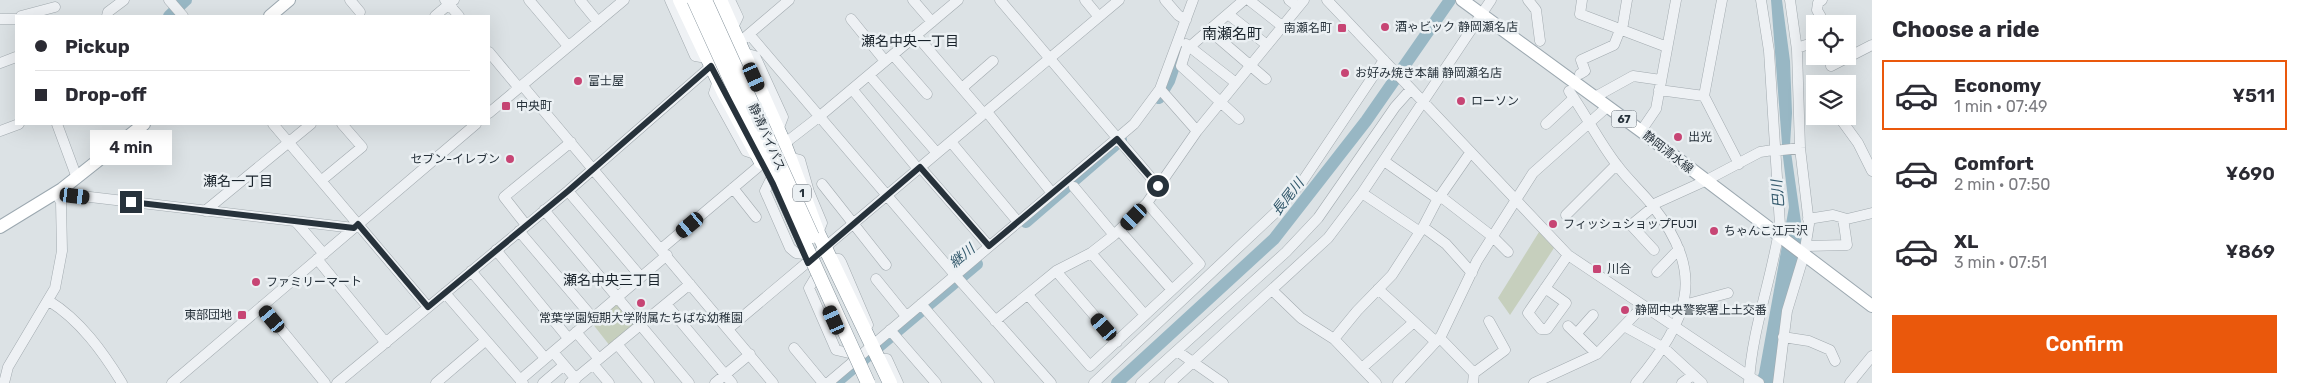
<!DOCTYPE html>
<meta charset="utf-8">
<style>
:root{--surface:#fff;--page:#f2f2f3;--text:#2b2b33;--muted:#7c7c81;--line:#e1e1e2;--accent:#ea580c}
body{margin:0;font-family:Rubik,"Noto Sans JP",sans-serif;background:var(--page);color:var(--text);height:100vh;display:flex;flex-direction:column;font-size:19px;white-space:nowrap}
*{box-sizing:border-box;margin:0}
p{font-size:16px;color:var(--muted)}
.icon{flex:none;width:28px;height:28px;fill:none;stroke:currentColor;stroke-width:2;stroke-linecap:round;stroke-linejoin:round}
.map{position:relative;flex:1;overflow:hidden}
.details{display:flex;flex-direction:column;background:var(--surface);width:425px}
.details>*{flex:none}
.banner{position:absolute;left:15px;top:15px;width:475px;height:110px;border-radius:0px;box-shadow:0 5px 20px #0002;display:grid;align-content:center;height:110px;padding:0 20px;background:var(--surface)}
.controls{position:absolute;left:1806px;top:15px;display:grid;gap:10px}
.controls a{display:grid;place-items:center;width:50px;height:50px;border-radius:0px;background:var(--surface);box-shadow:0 5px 20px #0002;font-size:25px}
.end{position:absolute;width:22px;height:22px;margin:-11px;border:6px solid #27323b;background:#fff;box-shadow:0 0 0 2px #fff}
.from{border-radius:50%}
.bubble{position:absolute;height:35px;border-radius:0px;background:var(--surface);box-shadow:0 5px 20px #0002;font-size:16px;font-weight:600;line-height:35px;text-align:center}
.car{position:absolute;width:15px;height:30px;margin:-15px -8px;border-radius:6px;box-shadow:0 0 4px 1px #0007;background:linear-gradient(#222 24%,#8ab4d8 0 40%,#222 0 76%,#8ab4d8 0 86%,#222 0)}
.banner b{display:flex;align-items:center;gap:18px;height:48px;font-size:19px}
.banner b+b{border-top:1px solid var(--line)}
.banner i{width:12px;height:12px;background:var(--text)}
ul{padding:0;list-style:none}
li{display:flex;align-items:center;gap:15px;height:70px;margin:0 10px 8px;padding:0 10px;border:2px solid transparent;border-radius:0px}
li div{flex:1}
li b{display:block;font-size:19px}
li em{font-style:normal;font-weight:600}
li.selected{border-color:var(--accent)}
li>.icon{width:45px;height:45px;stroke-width:1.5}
h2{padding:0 20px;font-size:22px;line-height:60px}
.primary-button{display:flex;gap:10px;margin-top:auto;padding:10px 20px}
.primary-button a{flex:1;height:58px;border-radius:0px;background:var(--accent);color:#fff;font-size:20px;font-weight:600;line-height:58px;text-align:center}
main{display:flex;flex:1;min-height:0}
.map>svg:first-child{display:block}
.green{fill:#c6cfbd}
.water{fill:#98b7c4}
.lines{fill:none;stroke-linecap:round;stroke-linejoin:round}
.river{stroke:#98b7c4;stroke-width:12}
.minor-casing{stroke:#a2aaaf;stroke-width:11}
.major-casing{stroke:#9ca8b0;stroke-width:14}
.highway-casing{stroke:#84929b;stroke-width:15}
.minor{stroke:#eef1f4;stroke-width:10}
.major{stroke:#fff;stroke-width:12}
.highway{stroke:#fff;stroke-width:14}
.highway-bridge-casing{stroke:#84929b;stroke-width:15;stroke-linecap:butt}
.highway-bridge{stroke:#fff;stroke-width:14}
.route{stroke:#27323b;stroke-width:6}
.poi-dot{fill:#c74574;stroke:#ebf0f3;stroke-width:2}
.labels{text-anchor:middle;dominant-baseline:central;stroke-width:5;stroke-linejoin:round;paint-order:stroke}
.shield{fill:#ebf0f3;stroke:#626b72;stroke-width:1}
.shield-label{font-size:11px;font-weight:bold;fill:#27323b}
.poi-label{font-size:12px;fill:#27323b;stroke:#ebf0f3;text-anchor:start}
.street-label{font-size:12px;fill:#27323b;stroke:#ebf0f3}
.neighbourhood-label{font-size:14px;fill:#19232b;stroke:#ebf0f3}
.water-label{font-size:14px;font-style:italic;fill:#33596c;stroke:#ebf0f3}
.quarter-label{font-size:15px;fill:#19232b;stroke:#ebf0f3}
</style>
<main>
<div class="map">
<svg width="1872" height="383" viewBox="0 0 1872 383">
<rect width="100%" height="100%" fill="#dce2e5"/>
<!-- green -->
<path class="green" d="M 1539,232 L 1554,248 L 1510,315 L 1498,298 Z
M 618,303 L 634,322 L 634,326 L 610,346 L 592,323 Z"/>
<!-- water -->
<path class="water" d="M 1771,0 L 1782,0 L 1790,61 L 1792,113 L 1790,145 L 1803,236 L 1774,381 L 1773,383 L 1755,383 L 1759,373 L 1789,207 L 1783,157 Z"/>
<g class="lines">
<!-- river -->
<path class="river" d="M 169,16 L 186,0
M 1159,98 L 1169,81 L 1178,54
M 1026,222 L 1121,140
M 839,380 L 977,264
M 1117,383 L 1274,239 L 1366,121 L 1450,0"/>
<!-- minor casing -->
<g class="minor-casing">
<path id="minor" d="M 169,0 L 183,16
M 350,0 L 360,12
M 445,0 L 459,16
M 529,0 L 568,46
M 580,0 L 598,22
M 670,0 L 695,56 L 707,58
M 730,0 L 738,17 L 733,27
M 913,0 L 932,22
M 1000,0 L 1158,186
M 1085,0 L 1099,17
M 1165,0 L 1178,15 L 1186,20
M 1249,0 L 1282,26
M 1289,0 L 1298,7
M 1327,0 L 1568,255 L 1759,383
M 1528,0 L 1536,10 L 1540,41
M 1582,0 L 1580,14 L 1667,47
M 1722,0 L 1704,96 L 1739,164
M 1228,14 L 1267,45
M 21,16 L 55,7
M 107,16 L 108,12 L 124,0
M 435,16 L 454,0
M 1821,17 L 1817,10 L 1818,3 L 1822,0
M 0,19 L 16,19
M 851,19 L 885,61
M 1209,30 L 1266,79
M 1622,30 L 1627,0
M 749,34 L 955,275 L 1051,383
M 916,35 L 984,114
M 1186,44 L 1236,83
M 735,46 L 789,0
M 1797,48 L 1815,42
M 489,52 L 519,88
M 744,53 L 755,56 L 783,117 L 778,130
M 893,55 L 927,94
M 0,63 L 16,57
M 1831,66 L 1872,45
M 1580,74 L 1585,71 L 1581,60 L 1614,45 L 1620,30
M 869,75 L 937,153
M 718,80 L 714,93 L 746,151 L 758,155
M 522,85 L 773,383
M 962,88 L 993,61
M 852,89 L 918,169
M 1160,89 L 1197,131
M 1659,90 L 1704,96
M 1569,91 C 1586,115 1599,142 1617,165 C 1627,179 1641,191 1652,205 C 1708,276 1688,319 1636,383
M 1595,97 L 1633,76 L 1661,80
M 987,112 L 1052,193
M 489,113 L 624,0
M 1239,119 L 1181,66 L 1186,50 L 1244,0
M 1842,121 L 1858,143 L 1872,171
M 57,124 L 77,178
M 273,124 L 428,307
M 1546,124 L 1574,98
M 0,131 L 19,124
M 1641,131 L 1656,109 L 1676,0
M 951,142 L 1018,222
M 780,147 L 820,116 L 958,0
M 1774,151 L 1800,148
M 789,157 L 800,160 L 809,192 L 822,223 L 818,233
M 1384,161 L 1438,199
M 920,167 L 989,246
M 771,179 L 765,191 L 790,248 L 796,253 L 804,254
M 322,180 L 362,147 L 342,124
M 822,184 L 886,265
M 1074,187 L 1114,235
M 733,188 L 756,217
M 568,191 L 641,277
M 1362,193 L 1420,232
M 1440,196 L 1493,237 L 1508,252
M 1652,205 L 1705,181 L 1760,152 L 1773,150
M 1653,207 L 1631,225 L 1654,250
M 544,210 L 689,383
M 205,211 L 311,124
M 1566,215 L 1616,165
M 1808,219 L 1833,215 L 1847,219 L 1872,213
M 296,222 L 324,254
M 526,225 L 504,197 L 571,142
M 1423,227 L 1436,202 L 1470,153
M 519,231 L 593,318
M 1120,231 L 1172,290
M 1806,246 L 1847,245 L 1843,218
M 661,249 L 758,167
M 496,250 L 568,338
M 1091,253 L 1145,315
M 317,259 L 386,343
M 830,259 L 839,259 L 841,262 L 868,325
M 471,271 L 545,358
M 1056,271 L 1117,342
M 1657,272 L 1679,249
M 815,278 L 809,288 L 836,350 L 849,353
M 876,279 L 906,316
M 1545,288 L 1566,303 L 1547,329 L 1541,329 L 1528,313 L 1568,255
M 1378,289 L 1436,342
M 1273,291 L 1301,318 L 1334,339
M 445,293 L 523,383
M 1028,295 L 1090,366 L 1200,264 L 1147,203
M 49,301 C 80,320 103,352 122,383
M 666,304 L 732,383
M 921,304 L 989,383
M 1684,305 L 1728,293
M 262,306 L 325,383
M 995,321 L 1056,271 L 1091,253 L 1114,235 L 1147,203 L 1197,131 L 1304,0
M 1568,326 L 1597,354
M 1624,326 L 1664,348 L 1702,383
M 728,329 L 1119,0
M 890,330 L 936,383
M 576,332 L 599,359
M 1577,333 L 1593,315
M 1783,337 L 1809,341 L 1830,350 L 1835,361
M 1440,338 L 1474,373
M 617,344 L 649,383
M 794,348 L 823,383
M 1177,351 L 1223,383
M 553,352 L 576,379
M 879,359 L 887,359 L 898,383
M 593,364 L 609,383
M 1362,368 L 1414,322
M 520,380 L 667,255
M 1749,382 C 1752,329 1772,278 1780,225 L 1769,51 L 1761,0
M 4,383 L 8,367 L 55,288 L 62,251 L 61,202 L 56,193 L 354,228
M 172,383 L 476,124
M 337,383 L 568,191 L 716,62
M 436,383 L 485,341
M 543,383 L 564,365
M 570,383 L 690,284
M 715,383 L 750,354
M 828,383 L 1134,124 L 1160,89 L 1193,0
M 1094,383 L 1275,213 L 1302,182 L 1384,60
M 1141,383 L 1286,252 L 1318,218 L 1395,107 L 1411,89
M 1170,383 L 1328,238 L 1362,193 L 1491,0
M 1376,383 L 1334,339 L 1357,311 L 1392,275 L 1423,227 L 1446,244 L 1472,273
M 1398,383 L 1441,336 L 1477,261 L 1533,173 L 1607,107
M 1473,383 L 1474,373 L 1505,350 L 1489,321
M 1534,383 L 1597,354 L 1643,306
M 1682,383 L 1693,375
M 1778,383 L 1787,311 L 1804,255 L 1809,224 L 1800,148 L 1797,50 L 1790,0
M 1850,383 L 1872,356"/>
</g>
<!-- major casing -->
<g class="major-casing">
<path id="major" d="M 1462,0 L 1641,131 L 1872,306
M 270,16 L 289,0
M 0,227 L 62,189 L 144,124"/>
</g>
<!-- highway casing -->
<g class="highway-casing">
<path id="highway" d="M 680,0 L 724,93 L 761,162
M 720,0 L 784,143 L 818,233 L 890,383"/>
</g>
<!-- minor -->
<use href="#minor" class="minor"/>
<!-- major -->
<use href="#major" class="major"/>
<!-- highway -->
<use href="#highway" class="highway"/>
<!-- highway-bridge casing -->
<g class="highway-bridge-casing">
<path id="highway-bridge" d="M 694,0 L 868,383
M 705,0 L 812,236"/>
</g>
<!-- highway-bridge -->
<use href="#highway-bridge" class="highway-bridge"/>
</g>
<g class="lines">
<!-- route -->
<path class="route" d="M 131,202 L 354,228 L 358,224 L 428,307 L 568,191 L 711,66 L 773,184 L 808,263 L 920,167 L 989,246 L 1117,139 L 1158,186"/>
</g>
<!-- markers -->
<g class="poi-dot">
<circle cx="1385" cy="27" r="5"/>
<rect x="1337" y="23" width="10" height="10" rx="2.5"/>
<circle cx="1345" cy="73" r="5"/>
<circle cx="578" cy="81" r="5"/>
<circle cx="1461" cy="101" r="5"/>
<rect x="501" y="101" width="10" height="10" rx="2.5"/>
<circle cx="1678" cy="137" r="5"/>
<circle cx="510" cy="159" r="5"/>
<circle cx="1553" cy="224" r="5"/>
<circle cx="1714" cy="231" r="5"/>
<rect x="1592" y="264" width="10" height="10" rx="2.5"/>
<circle cx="256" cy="282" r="5"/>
<circle cx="641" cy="303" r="5"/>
<circle cx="1625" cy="310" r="5"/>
<rect x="237" y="310" width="10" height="10" rx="2.5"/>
</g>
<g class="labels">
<!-- shield labels -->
<g class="shield">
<rect x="1611.5" y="110.5" width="25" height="17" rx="4"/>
<rect x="793" y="184.5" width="18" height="17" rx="4"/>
</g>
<g class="shield-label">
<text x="1624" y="119">67</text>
<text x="802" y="193">1</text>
</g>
<!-- poi labels -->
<g class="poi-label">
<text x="1395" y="27">酒ゃビック 静岡瀬名店</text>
<text x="1332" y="28" text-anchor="end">南瀬名町</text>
<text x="1355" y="73">お好み焼き本舗 静岡瀬名店</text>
<text x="588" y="81">富士屋</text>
<text x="1471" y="101">ローソン</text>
<text x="516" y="106">中央町</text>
<text x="1688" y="137">出光</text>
<text x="500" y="159" text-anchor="end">セブン-イレブン</text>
<text x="1563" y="224">フィッシュショップFUJI</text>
<text x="1724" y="231">ちゃんこ江戸沢</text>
<text x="1607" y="269">川合</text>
<text x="266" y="282">ファミリーマート</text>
<text x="1635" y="310">静岡中央警察署上土交番</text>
<text x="232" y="315" text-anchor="end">東部団地</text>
<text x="641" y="318" text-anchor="middle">常葉学園短期大学附属たちばな幼稚園</text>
</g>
<!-- street labels -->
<g class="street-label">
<text transform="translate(767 137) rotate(66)">静清バイパス</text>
<text transform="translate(1668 152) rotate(38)">静岡清水線</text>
</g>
<!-- neighbourhood labels -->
<g class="neighbourhood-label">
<text x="910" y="41">瀬名中央一丁目</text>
<text x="238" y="181">瀬名一丁目</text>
<text x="612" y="280">瀬名中央三丁目</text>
</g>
<!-- water labels -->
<g class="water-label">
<text transform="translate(1778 194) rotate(-95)">巴川</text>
<text transform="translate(1288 197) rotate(-52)">長尾川</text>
<text transform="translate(962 256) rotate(-40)">継川</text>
</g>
<!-- quarter labels -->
<g class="quarter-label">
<text x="1232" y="34">南瀬名町</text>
</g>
</g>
</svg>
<div class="controls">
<a><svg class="icon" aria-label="locate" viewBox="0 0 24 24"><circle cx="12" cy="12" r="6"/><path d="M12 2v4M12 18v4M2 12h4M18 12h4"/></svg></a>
<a><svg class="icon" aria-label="layers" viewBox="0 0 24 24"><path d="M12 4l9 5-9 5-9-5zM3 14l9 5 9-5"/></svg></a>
</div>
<i class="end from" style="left:1158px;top:186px"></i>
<i class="end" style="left:131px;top:202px"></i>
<div class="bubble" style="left:90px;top:130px;width:82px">4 min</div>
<i class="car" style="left:754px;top:77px;rotate:156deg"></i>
<i class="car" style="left:75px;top:196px;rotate:97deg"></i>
<i class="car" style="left:1134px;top:217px;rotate:224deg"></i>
<i class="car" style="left:690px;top:225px;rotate:230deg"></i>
<i class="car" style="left:272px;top:319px;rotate:320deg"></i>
<i class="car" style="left:834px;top:320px;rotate:336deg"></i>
<i class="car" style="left:1104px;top:327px;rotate:319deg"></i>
<div class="banner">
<b><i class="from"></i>Pickup</b>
<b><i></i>Drop-off</b>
</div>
</div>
<section class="details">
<h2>Choose a ride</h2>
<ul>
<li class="selected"><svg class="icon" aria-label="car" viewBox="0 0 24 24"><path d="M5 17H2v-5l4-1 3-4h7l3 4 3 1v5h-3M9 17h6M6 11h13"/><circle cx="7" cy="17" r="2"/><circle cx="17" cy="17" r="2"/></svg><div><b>Economy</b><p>1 min · 07:49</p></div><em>¥511</em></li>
<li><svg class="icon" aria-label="car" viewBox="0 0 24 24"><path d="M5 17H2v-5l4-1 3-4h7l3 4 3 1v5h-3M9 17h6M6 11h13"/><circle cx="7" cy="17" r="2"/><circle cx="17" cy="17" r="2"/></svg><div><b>Comfort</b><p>2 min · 07:50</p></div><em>¥690</em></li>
<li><svg class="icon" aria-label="car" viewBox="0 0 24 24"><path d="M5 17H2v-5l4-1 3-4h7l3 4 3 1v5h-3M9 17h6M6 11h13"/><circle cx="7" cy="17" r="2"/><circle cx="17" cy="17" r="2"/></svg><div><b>XL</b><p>3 min · 07:51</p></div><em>¥869</em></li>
</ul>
<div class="primary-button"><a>Confirm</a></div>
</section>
</main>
